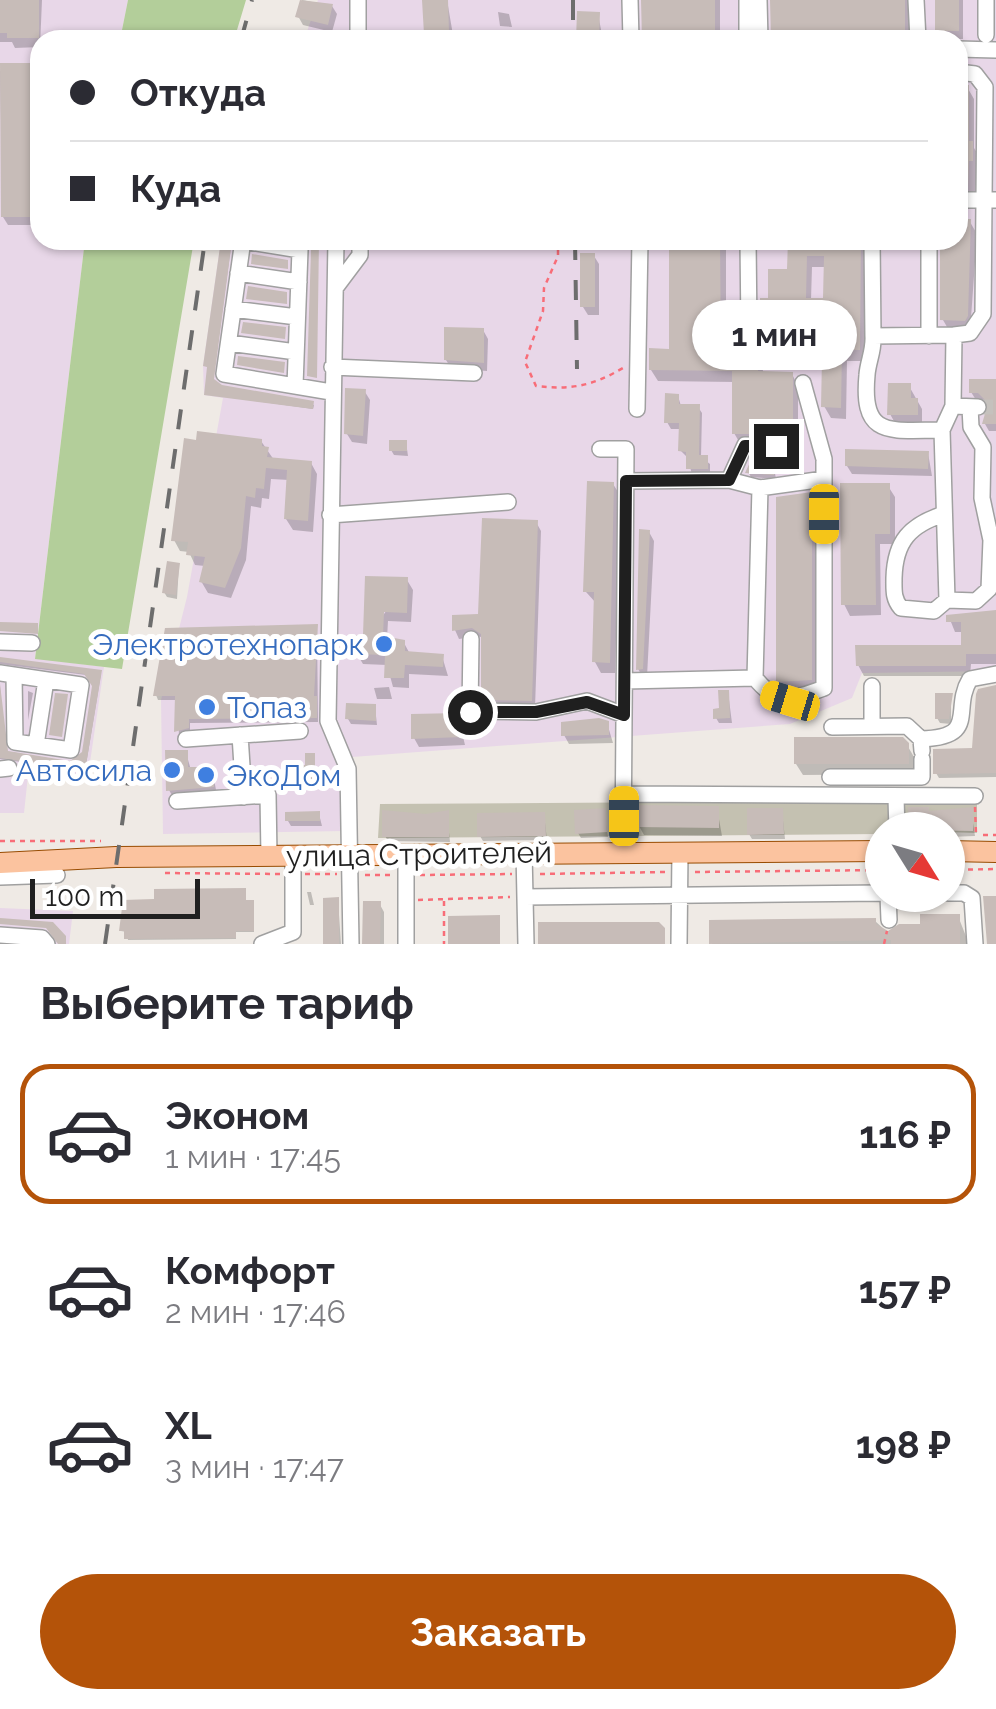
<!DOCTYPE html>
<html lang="ru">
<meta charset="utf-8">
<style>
:root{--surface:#fff;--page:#f2f2f3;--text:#2b2b33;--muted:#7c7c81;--line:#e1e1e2;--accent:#b45309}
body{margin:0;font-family:Raleway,sans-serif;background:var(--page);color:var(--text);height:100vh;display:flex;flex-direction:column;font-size:38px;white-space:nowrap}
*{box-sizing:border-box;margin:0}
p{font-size:32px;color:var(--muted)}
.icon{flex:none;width:55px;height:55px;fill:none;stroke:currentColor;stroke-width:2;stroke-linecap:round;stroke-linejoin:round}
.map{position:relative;height:944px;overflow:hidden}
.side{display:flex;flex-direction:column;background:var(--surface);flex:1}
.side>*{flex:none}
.guide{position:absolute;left:30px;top:30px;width:938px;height:220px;border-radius:30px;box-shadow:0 2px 8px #0004;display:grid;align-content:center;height:220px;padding:0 40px;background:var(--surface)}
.needle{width:65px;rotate:127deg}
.buttons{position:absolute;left:865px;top:812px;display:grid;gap:20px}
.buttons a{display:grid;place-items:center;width:100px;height:100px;border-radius:50%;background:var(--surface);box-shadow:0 2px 8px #0004;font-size:50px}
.scale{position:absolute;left:30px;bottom:25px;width:170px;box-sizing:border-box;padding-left:10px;border:5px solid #1f1f1f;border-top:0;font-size:28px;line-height:35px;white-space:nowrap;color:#1f1f1f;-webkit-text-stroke:8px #fff;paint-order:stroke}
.end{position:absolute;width:45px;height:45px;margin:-22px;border:12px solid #1f1f1f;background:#fff;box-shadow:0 0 0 5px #fff}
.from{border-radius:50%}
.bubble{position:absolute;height:70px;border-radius:35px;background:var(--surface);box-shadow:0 2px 8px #0004;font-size:32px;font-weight:700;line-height:70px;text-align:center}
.car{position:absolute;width:30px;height:60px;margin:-30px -15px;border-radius:12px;box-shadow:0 0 8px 2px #0007;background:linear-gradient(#f5c518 24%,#345 0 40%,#f5c518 0 76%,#345 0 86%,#f5c518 0)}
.guide b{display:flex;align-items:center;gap:35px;height:95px;font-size:38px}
.guide b+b{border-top:2px solid var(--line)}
.guide i{width:25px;height:25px;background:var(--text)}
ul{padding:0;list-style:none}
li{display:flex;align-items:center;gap:30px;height:140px;margin:0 20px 15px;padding:0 20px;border:5px solid transparent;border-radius:30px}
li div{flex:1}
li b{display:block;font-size:38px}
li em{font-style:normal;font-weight:700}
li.selected{border-color:var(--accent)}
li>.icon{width:90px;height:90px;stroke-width:1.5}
h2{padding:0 40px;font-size:45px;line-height:120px}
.primary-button{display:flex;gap:20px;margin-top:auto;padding:20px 40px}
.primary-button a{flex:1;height:115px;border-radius:60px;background:var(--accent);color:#fff;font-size:40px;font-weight:700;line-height:115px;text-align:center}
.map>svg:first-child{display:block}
.industrial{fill:#e8d7e8}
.construction{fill:#c4c1b1}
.forest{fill:#b3ce9a}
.shadow{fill:#0003;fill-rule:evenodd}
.building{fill:#c7bcb8;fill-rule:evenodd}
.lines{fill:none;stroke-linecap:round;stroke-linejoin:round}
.minor-tunnel{stroke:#c5c1bd;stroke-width:15;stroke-dasharray:15 8;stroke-linecap:butt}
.minor-casing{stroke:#a0a0a0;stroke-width:18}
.major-casing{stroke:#984c02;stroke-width:22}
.path{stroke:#f86d78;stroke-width:2.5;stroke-dasharray:5 5;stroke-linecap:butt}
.minor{stroke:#fff;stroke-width:15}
.major{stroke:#fbc39f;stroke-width:20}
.rail{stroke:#6d6d6d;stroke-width:4;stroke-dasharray:20 20;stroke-linecap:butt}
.route{stroke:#1f1f1f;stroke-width:12}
.shop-dot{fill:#3f7fe0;stroke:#fff;stroke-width:4}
.labels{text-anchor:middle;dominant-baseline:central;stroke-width:10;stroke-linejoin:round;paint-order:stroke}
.shop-label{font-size:30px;fill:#366cbe;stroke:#fff;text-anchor:end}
.street-label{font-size:30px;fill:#1f1f1f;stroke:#fff}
</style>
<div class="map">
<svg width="996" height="944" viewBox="0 0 996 944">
<rect width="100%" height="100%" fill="#efeae5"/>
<!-- industrial -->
<path class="industrial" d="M 0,0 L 128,0 L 120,40 L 40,40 L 40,240 L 85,240 L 35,658 L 104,667 L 88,776 L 29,766 L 24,813 L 0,813 Z
M 318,0 L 996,0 L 996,671 L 862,673 L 852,698 L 790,724 L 339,758 L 345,831 L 163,834 L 161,700 L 187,597 L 223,398 L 204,395 L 203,366 L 221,240 L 958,240 L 958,40 L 304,40 Z
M 0,908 L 73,911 L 69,944 L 0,944 Z"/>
<!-- construction -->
<path class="construction" d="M 977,800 L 977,833 L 882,830 L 882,834 L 378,838 L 380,804 Z"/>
<!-- forest -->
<path class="forest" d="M 128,0 L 246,0 L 234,40 L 120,40 Z
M 85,240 L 194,240 L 122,669 L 35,659 Z"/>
<!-- shadow -->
<path class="shadow" d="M 9,0 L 42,0 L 40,47 L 15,48 L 12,42 L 0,42 L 0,3 Z
M 302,0 L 332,6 L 337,14 L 332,32 L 303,25 L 298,16 Z
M 447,0 L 453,35 L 470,34 L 474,40 L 430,40 L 426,33 Z
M 644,0 L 720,0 L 720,40 L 644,40 Z
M 772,0 L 911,0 L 911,40 L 774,40 Z
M 938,0 L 963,0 L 963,39 L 943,39 L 938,30 Z
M 498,12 L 509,14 L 512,27 L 500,26 Z
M 598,14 L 603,40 L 579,40 Z
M 40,66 L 40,225 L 8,225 L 3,217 L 0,71 Z
M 958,85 L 967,87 L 974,99 L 974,148 L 979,156 L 974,200 L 958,200 Z
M 958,221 L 970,222 L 977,234 L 970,332 L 950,332 L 943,320 L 942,240 L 958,240 Z
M 223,240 L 232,240 L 213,380 L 221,387 L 314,405 L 313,409 L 206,394 L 210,368 L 206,366 Z
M 671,240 L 722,240 L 726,247 L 726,352 L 757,352 L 764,374 L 792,374 L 798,386 L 798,445 L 741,445 L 734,433 L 734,382 L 658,381 L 651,370 L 672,351 Z
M 790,240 L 867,240 L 866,361 L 847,361 L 846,419 L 831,418 L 824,406 L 835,344 L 802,350 L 802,365 L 777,364 L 763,330 L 771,301 L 789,271 ZM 812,267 L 826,267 L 826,300 L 811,300 Z
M 594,256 L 599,264 L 599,315 L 588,315 L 583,307 Z
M 483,330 L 488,339 L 487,371 L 451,368 L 446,360 Z
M 996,383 L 996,431 L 989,431 L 985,424 L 990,405 L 976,400 L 971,392 Z
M 909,386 L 922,409 L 922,423 L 895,423 L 890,414 Z
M 365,392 L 370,400 L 367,444 L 352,442 L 347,434 Z
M 678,396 L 681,406 L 698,407 L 702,413 L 701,457 L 710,464 L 710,475 L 692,475 L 688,458 L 681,451 L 681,429 L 671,429 L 667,422 Z
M 261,441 L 274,460 L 311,463 L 317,474 L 313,532 L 293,530 L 286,519 L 289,480 L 271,479 L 269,499 L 262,498 L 261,508 L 251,506 L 246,560 L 231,598 L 208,593 L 201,581 L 205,566 L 195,565 L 189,552 L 180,551 L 174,540 Z
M 406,442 L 408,456 L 394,455 L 391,450 Z
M 928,453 L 932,476 L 852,474 L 847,466 Z
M 773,462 L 776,479 L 751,477 L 748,472 Z
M 613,484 L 620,495 L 615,673 L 601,673 L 595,662 L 596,603 L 586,592 Z
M 888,486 L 895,497 L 895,544 L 880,544 L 881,615 L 850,616 L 844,604 Z
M 811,495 L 818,506 L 818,692 L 785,693 L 778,681 Z
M 536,522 L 541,531 L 535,708 L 489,708 L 484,699 L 484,639 L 479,636 L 459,639 L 455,630 L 481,617 Z
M 649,532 L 654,541 L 647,677 L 643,677 L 638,669 Z
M 179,565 L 177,599 L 167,597 L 164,592 Z
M 407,580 L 413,590 L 411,622 L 388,621 L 387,639 L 404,643 L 410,654 L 442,656 L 448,676 L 409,674 L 409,688 L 393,687 L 387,665 L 363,664 L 357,654 Z
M 996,613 L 996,664 L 971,664 L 970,676 L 864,676 L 858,665 L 964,648 L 963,632 L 955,632 L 949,617 Z
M 317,627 L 318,722 L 190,723 L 190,732 L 179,735 L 177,700 L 158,700 L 156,695 Z
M 0,659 L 101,674 L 85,771 L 0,759 L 0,686 L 5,751 L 77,763 L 84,753 L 95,687 L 86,675 L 0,664 Z
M 389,687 L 392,699 L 377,699 L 374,688 Z
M 996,688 L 996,777 L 939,778 L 936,773 L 974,750 Z
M 28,691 L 33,693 L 28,720 Z
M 728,692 L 732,723 L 719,723 L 716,718 Z
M 951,695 L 951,724 L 940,723 L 937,718 Z
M 375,707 L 377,725 L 351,724 L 348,719 Z
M 458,716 L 465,745 L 419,747 L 414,738 Z
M 607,723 L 613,743 L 569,744 L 564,735 Z
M 907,745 L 914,757 L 914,774 L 803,775 L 796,764 Z
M 186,753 L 191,770 L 212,769 L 217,795 L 174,799 L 169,790 Z
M 314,756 L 317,788 L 300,787 L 297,782 Z
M 717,808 L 722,836 L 644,835 L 639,826 Z
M 971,810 L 975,836 L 948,837 L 948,830 L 930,814 Z
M 604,811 L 608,837 L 581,838 L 578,833 Z
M 782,811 L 785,839 L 752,839 L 749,834 Z
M 447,813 L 450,842 L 388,841 L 385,836 L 403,816 Z
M 319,814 L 322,826 L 291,826 L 288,821 Z
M 544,814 L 547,840 L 483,841 L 480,836 Z
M 307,892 L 311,892 L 314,905 L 310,905 Z
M 338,900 L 341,944 L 326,944 Z
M 246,902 L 254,904 L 254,932 L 236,932 L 236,939 L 128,940 L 127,932 L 121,931 Z
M 379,903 L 384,912 L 384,944 L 365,944 Z
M 958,916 L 969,944 L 712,944 L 712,923 L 874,920 L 889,934 Z"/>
<!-- building -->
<path class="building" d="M 0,0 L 39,0 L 39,38 L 7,38 L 7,33 L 0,33 Z
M 300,0 L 333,4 L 328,25 L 295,17 Z
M 422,0 L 448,0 L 449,32 L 424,34 Z
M 641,0 L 715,0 L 715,40 L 642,40 Z
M 770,0 L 905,0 L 905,40 L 771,40 Z
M 935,0 L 959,0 L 959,31 L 935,31 Z
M 577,11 L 600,12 L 599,40 L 576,40 Z
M 0,63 L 40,63 L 40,217 L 1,217 Z
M 958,83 L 969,85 L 969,141 L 973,141 L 973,161 L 969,161 L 968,189 L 958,189 Z
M 958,219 L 971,219 L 968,316 L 965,321 L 940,320 L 940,240 L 958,240 Z
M 221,240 L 232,240 L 214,379 L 222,385 L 314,401 L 313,409 L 204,395 L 207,367 L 203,366 Z
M 305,240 L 319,240 L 317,378 L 307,376 L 311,250 Z
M 669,240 L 720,240 L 721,349 L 759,349 L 758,371 L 793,372 L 793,434 L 732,434 L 732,371 L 649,370 L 649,348 L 669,349 Z
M 788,240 L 861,240 L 860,350 L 842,350 L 841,408 L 821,407 L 822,358 L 833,358 L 833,332 L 797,338 L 797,354 L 767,353 L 768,331 L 760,331 L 760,298 L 768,298 L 768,269 L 787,269 ZM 807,256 L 824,256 L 823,298 L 806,298 Z
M 580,253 L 595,253 L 595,307 L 580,307 Z
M 252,254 L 288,260 L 288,269 L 251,264 Z
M 248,286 L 287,292 L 287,304 L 246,299 Z
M 243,322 L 286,327 L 285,339 L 241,333 Z
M 444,327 L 484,328 L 484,363 L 444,360 Z
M 238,356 L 285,362 L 284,373 L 237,365 Z
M 969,379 L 996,379 L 996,424 L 982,424 L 988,403 L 978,393 L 969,393 Z
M 888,383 L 911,383 L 911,398 L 918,398 L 918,415 L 887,415 Z
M 345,388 L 366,389 L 363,436 L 344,434 Z
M 665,393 L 679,394 L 679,404 L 700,404 L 699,455 L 708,455 L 708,469 L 686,469 L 686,452 L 678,451 L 679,423 L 664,423 Z
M 197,431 L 262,439 L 262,446 L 269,447 L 267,457 L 312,461 L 308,521 L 284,519 L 287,470 L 266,468 L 264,489 L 256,488 L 255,498 L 246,496 L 241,548 L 225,588 L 199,582 L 205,557 L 186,555 L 188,542 L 171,541 L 184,438 L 196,440 Z
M 389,440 L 407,440 L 407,451 L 389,451 Z
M 845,449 L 929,451 L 928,469 L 845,466 Z
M 751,460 L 774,460 L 774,475 L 745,473 Z
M 587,481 L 614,482 L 610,663 L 592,662 L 594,592 L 583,592 Z
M 840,483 L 890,483 L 890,534 L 875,534 L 876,605 L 841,605 Z
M 812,492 L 812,680 L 776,682 L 776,497 Z
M 482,518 L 538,520 L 532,701 L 481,700 L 481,634 L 472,628 L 452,631 L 452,615 L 478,614 Z
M 639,529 L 650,530 L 643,669 L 636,670 Z
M 167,561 L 180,563 L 176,595 L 162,593 Z
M 365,576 L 408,577 L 407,613 L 384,612 L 383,636 L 405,640 L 405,651 L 444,654 L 443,667 L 405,665 L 404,678 L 384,678 L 385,655 L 355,654 L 355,635 L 363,635 Z
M 996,610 L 996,654 L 966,654 L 966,666 L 856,666 L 855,645 L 961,645 L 961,622 L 946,622 L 946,615 Z
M 0,622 L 38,623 L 38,634 L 0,631 Z
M 318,624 L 314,696 L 317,696 L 317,718 L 189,719 L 189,728 L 174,732 L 175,696 L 153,696 L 165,628 Z
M 0,657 L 102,670 L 85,771 L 0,758 L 0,684 L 8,751 L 70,761 L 82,752 L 92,686 L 84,674 L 0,662 Z
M 996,685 L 996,773 L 933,774 L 933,749 L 972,748 L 976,694 L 978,689 Z
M 718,690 L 729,690 L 730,718 L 713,719 L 713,709 L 719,708 Z
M 55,693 L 68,694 L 62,737 L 49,735 Z
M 935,693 L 953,693 L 949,719 L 935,719 Z
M 346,703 L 376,704 L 376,721 L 345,719 Z
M 459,713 L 462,737 L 411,739 L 411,714 Z
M 599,718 L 609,721 L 609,735 L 561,736 L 561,722 Z
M 794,737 L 903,737 L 909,743 L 909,764 L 794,764 Z
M 165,750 L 188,750 L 188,767 L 214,767 L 214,787 L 166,791 Z
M 305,753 L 315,753 L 315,783 L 295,783 L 295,765 L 305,765 Z
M 637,805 L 719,806 L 719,828 L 637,827 Z
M 908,807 L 929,807 L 929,811 L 973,807 L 973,831 L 909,830 Z
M 606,808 L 607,832 L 575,834 L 574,810 Z
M 747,808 L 783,808 L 784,834 L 747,835 Z
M 382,810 L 426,814 L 449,810 L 449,837 L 382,837 Z
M 320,811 L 320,821 L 285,821 L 285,812 Z
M 545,812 L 546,836 L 477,837 L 477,813 Z
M 246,888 L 246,900 L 254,900 L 254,931 L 236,931 L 236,938 L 124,939 L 124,931 L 119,931 L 123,900 L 154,899 L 154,889 Z
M 983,896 L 996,896 L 996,944 L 987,944 Z
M 339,897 L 339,944 L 323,944 L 323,898 Z
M 363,901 L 381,901 L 380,944 L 362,944 Z
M 920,914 L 960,914 L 960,944 L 891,944 L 891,940 L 709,944 L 709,920 L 876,918 L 876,924 L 888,931 L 899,924 L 920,924 Z
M 500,915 L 500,944 L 448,944 L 448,916 Z
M 0,918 L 53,922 L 66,936 L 66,944 L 58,944 L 46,928 L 0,924 Z
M 538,922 L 659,922 L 665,928 L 665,944 L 538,944 Z"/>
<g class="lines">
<!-- minor-tunnel -->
<path class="minor-tunnel" d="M 978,407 L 996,407"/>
<!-- minor casing -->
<g class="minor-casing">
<path id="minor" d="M 358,0 L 358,40
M 630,0 L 631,40
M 747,0 L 747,40
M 759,0 L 760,40
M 916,0 L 918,40
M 986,35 L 986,0
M 958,49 L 996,50
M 958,200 L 996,200
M 243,240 L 224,374 L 331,392
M 336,240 L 328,721 L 348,769 L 351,944
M 748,240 L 749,331
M 872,240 L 873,336 L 954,335 L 953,406 L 978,407
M 243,241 L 300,250 L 295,386
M 238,273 L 299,282
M 336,287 L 360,255 L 360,240
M 233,309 L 297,317
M 954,335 L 970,333 L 983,314 L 985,87 L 975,74 L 958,72
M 873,336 C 874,351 868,361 867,375 C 861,439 890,430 942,430 L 953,406
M 929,336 L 929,240
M 229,343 L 296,352
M 332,367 L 474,373
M 637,409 L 640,240
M 942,430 L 947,600
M 600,449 L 626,449 L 623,852
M 729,480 L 745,445 L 776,446
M 760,488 L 824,479
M 944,514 C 910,525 895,541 894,578 C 894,590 893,599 901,608 L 934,611 L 947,600 L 976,601 L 989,589 L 991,540 L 982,498 L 983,447 L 971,427 L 970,407
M 330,515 L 508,502
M 471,639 L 470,711 L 536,712 L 587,701 L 624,715
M 0,642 L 32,643
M 0,673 L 81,685 L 71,750 L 15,742 L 14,675
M 755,678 C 777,706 794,699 824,688 L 824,459 L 803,383
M 625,681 L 755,678 L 760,488 L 729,480 L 626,481
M 872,686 L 872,726
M 832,727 L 907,726 L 921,739
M 240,735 L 244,797
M 186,739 L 300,731
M 36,745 L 46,680
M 922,751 L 921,739 C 980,737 951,710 970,679 L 996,674
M 0,769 L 9,768
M 830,777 L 922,777 L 922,759
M 624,794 L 975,796
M 896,798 L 897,830
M 177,801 L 268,795 L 269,856
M 524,852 L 526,944
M 406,854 L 406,944
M 0,877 L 57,875
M 948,893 L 964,893 L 972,898 L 975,944
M 888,895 L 889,920
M 525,897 L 882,893
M 0,935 L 42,938 L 47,944
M 262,944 L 293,932 L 293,855
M 679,944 L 680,852"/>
</g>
<!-- major casing -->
<g class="major-casing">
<path id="major" d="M 948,851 L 996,852
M 0,863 L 116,857 L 882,851"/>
</g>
<!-- path -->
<path class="path" d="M 558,240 L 558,256 L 544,288 L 543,311 L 525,362 L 536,386 C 572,390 592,386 623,368
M 975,807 L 976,834
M 983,835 L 996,835
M 0,841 L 101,841
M 948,870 L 996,869
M 695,872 L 882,870
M 165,873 L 282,874
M 305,874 L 337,874
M 540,874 L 667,872
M 365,875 L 392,875
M 420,875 L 512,874
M 418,900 L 510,897
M 444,901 L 444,944
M 884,944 L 887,931"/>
<!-- minor -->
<use href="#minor" class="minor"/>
<!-- major -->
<use href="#major" class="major"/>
<!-- rail -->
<path class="rail" d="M 573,0 L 573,40
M 241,40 L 252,0
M 575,240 L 577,369
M 105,944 L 205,240"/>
</g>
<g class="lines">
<!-- route -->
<path class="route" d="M 470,712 L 536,712 L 587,702 L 624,715 L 626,481 L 729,480 L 745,446 L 776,446"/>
</g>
<!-- markers -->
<g class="shop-dot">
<circle cx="384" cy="644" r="10"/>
<circle cx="207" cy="707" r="10"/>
<circle cx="172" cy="770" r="10"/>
<circle cx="206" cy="775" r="10"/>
</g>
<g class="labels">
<!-- shop labels -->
<g class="shop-label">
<text x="364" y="644">Электротехнопарк</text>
<text x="227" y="707" text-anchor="start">Топаз</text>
<text x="152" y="770">Автосила</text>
<text x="226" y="775" text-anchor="start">ЭкоДом</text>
</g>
<!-- street labels -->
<g class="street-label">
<text transform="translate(419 854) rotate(-1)">улица Строителей</text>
</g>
</g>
</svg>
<div class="buttons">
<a><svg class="needle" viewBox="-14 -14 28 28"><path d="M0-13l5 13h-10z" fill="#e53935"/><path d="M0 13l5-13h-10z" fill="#7c7c81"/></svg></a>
</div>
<div class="scale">100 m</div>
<i class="end from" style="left:470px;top:712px"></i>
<i class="end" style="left:776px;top:446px"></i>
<div class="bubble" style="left:692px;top:300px;width:165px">1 мин</div>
<i class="car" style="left:824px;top:514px;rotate:180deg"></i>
<i class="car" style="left:790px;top:701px;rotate:287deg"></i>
<i class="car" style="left:624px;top:816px;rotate:0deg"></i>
<div class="guide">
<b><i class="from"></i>Откуда</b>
<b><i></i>Куда</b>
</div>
</div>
<section class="side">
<h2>Выберите тариф</h2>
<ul>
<li class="selected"><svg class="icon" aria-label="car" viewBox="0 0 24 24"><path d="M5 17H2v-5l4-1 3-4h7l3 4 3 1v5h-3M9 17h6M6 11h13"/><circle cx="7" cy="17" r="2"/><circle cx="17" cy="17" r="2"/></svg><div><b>Эконом</b><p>1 мин · 17:45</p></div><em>116 ₽</em></li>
<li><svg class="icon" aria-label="car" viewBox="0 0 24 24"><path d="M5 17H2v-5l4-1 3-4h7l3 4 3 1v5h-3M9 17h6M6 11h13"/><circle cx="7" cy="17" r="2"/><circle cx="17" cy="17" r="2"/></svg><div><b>Комфорт</b><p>2 мин · 17:46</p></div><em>157 ₽</em></li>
<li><svg class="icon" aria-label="car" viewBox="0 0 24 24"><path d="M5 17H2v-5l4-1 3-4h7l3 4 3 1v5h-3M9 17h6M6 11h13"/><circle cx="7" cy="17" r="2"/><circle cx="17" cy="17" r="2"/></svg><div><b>XL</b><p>3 мин · 17:47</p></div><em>198 ₽</em></li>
</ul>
<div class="primary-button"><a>Заказать</a></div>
</section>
